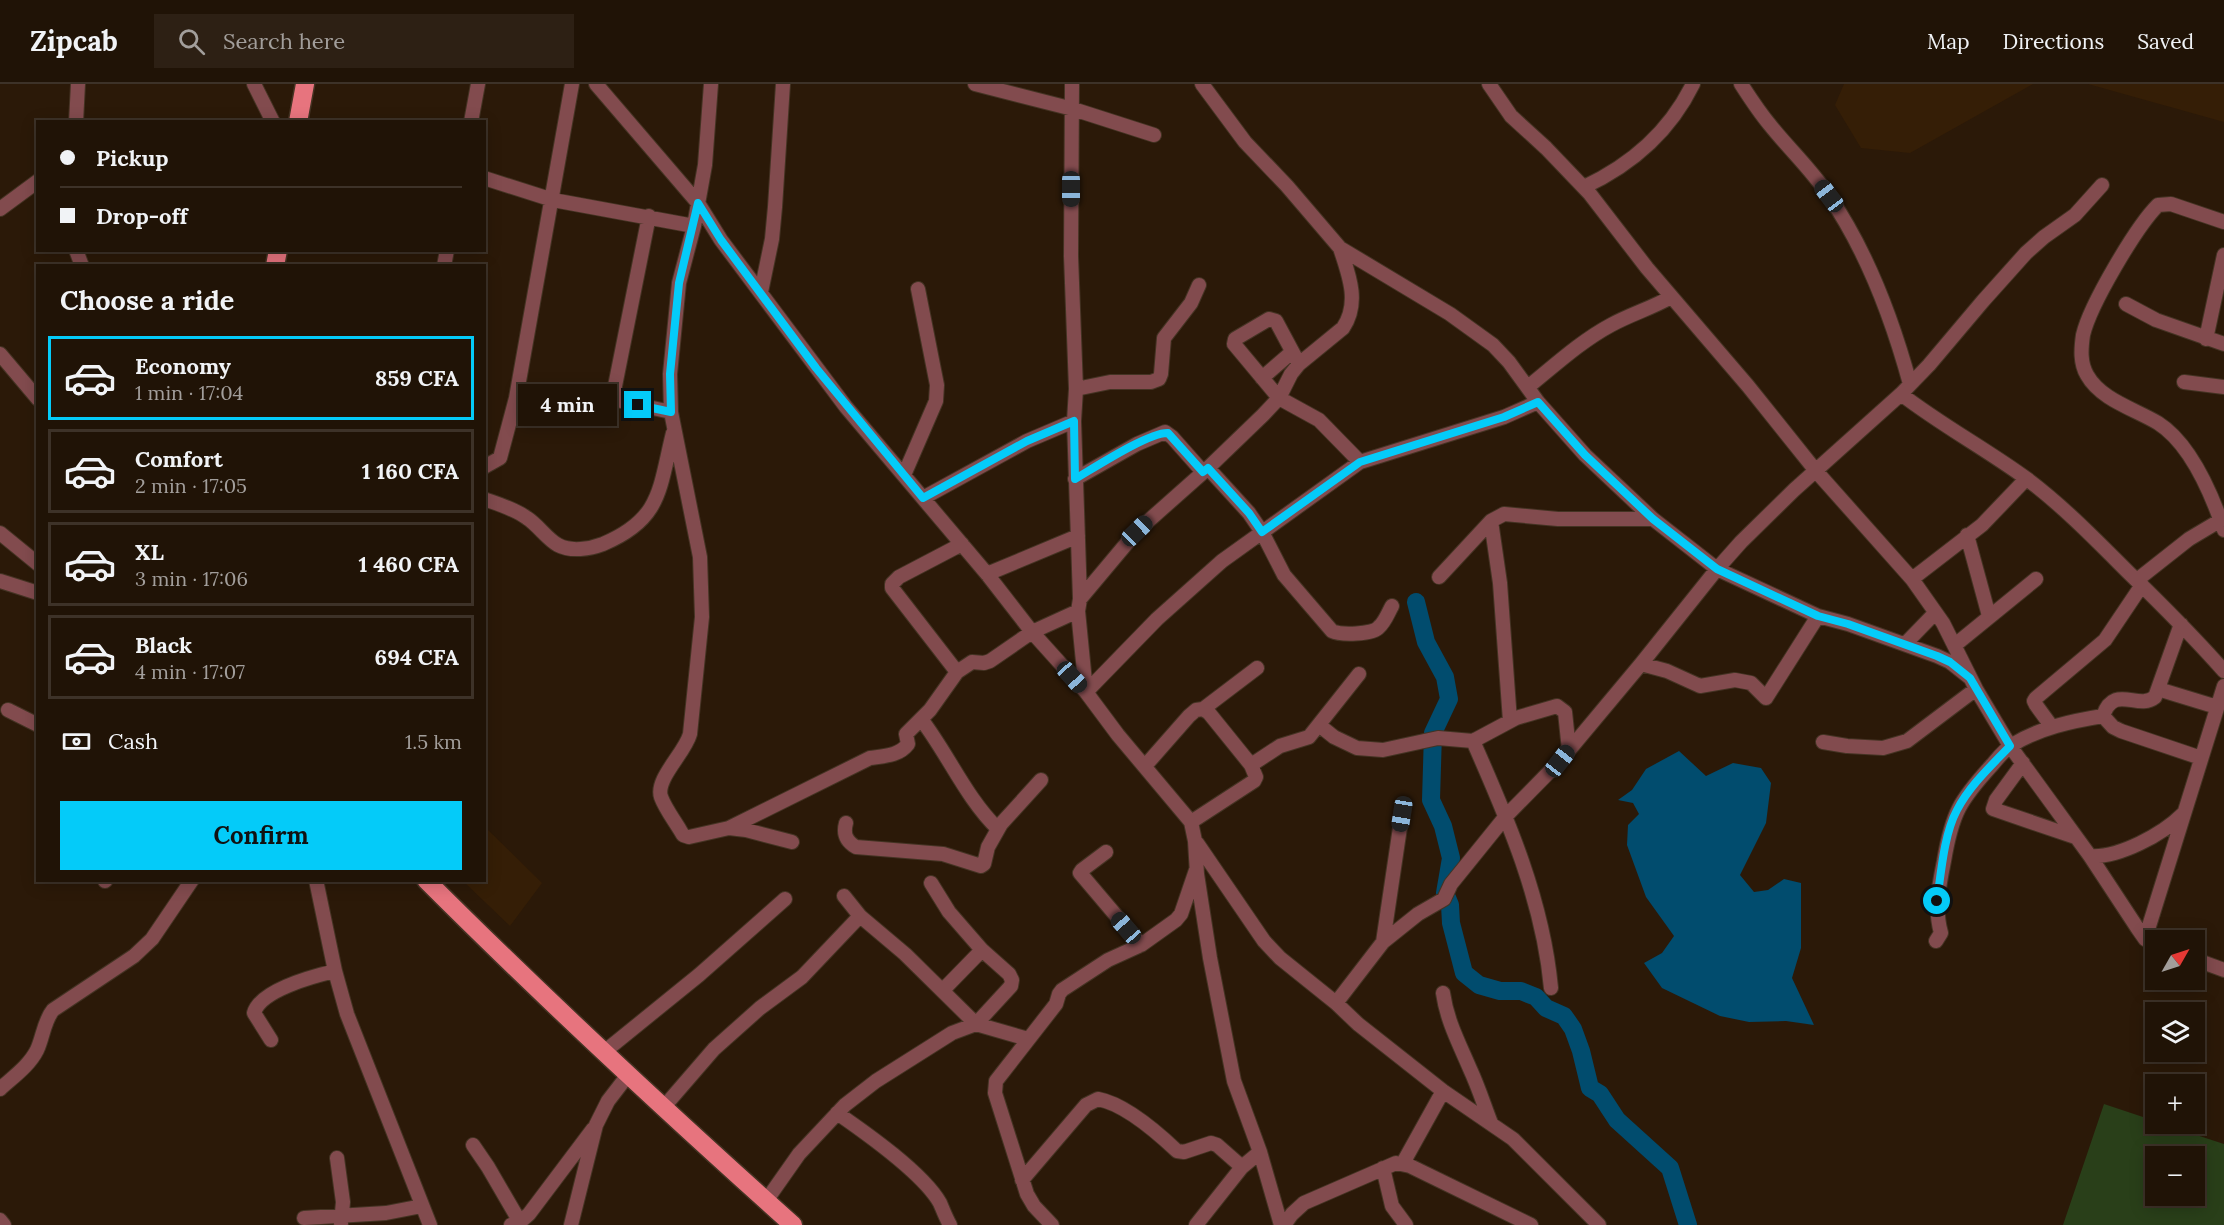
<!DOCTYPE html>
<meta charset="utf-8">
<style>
:root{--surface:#201306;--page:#2d2014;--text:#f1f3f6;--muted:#a29e9b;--line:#3d3228;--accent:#04cbf9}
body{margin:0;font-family:Lora,serif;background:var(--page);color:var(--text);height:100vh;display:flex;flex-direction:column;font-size:22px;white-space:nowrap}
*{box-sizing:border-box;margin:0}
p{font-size:20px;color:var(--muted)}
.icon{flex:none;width:33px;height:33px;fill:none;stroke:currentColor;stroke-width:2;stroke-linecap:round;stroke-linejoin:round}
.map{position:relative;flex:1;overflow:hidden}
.side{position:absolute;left:36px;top:180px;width:450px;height:618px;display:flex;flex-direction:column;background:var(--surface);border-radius:0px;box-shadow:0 3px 15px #0003,0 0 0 2px var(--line)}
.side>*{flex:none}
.hud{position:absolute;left:36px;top:36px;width:450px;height:132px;border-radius:0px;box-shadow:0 3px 15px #0003,0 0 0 2px var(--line);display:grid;align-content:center;height:132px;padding:0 24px;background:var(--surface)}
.needle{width:39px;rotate:51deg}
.tools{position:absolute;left:2145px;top:846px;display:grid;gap:12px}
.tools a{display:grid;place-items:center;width:60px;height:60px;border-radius:0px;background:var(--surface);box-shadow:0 3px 15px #0003,0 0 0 2px var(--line);font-size:30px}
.end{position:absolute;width:27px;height:27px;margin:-14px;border:8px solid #04cbf9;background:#111;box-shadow:0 0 0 3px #111}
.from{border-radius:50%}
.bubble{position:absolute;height:42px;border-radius:0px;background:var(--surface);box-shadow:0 3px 15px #0003,0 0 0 2px var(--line);font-size:20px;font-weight:700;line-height:42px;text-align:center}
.car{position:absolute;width:18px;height:36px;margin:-18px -9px;border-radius:8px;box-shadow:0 0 4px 2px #0007;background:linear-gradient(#222 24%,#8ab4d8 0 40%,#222 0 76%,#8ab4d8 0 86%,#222 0)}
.hud b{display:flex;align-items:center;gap:21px;height:57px;font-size:22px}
.hud b+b{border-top:2px solid var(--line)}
.hud i{width:15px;height:15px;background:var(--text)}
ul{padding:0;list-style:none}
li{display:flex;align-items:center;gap:18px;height:84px;margin:0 12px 9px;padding:0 12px;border:3px solid var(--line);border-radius:0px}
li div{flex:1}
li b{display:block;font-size:22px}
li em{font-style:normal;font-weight:700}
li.current{border-color:var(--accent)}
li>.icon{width:54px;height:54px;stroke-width:1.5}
h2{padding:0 24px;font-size:27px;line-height:72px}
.pay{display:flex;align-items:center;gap:15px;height:66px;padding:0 24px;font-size:22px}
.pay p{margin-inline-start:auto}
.button{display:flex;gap:12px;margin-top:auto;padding:12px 24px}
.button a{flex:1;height:69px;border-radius:0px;background:var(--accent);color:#111;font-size:24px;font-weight:700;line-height:69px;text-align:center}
header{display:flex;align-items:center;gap:36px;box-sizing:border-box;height:84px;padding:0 30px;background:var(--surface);border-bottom:2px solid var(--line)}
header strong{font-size:28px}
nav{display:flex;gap:33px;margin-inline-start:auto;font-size:21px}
.search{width:420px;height:54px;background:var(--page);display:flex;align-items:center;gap:15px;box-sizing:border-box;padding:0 21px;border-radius:0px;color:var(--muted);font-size:22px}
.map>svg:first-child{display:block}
.built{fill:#351e06}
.green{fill:#293f19;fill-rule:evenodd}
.water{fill:#014c6e}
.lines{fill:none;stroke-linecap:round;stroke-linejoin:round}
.river{stroke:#014c6e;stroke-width:18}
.minor-casing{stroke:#443323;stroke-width:16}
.major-casing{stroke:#443323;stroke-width:21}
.minor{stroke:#824b4e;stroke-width:14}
.major{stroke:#e7747e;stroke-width:18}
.route{stroke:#04cbf9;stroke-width:8}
</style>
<header>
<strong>Zipcab</strong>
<div class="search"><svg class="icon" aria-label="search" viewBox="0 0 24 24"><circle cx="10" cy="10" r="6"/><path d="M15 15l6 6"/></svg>Search here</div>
<nav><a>Map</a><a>Directions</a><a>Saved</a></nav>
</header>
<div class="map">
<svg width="2224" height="1141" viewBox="0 0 2224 1141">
<rect width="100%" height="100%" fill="#2b1908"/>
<!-- built -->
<path class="built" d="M 1844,0 L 2033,0 L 1910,69 L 1861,64 L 1835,21 Z
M 2084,0 L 2224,0 L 2224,38 L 2088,0 Z
M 485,743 L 542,799 L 510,842 L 463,797 L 484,796 Z"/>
<!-- green -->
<path class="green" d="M 2104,1020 L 2155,1037 L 2156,1040 L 2163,1040 L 2224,1060 L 2224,1141 L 2063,1141 ZM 2156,1072 L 2194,1072 L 2194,1112 L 2156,1112 Z"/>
<!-- water -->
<path class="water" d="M 1679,667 L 1706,692 L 1733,679 L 1761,684 L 1771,699 L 1766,739 L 1740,791 L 1754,808 L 1768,806 L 1784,795 L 1801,799 L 1801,864 L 1792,894 L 1814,941 L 1786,937 L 1749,938 L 1720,932 L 1662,904 L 1644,879 L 1662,869 L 1674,852 L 1646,813 L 1627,761 L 1628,741 L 1639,730 L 1633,719 L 1618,716 L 1632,706 L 1646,685 Z"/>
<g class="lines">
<!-- river -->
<path class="river" d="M 1416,518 L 1426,558 L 1445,593 L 1449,615 L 1433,649 L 1431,716 L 1443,742 L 1451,774 L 1445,809 L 1450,821 L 1451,839 L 1464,889 L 1479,901 L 1500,907 L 1521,907 L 1536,913 L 1546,924 L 1564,932 L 1573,945 L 1581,967 L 1590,1004 L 1600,1010 L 1617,1036 L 1670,1084 L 1688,1141"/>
<!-- minor casing -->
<g class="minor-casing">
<path id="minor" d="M 254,0 L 273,38
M 596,0 L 698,119 L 721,156 L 846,323 L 987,490 L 1032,548 L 1086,608 L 1118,651 L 1191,738 L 1195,757 L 1197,790 L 1210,874 L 1234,997 L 1260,1068 L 1281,1141
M 711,0 L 705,81 L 694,142 L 679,199 L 670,290 L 671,328 L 700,473 L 702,533 L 690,650 C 685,669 655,695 661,713 C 665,724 674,736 680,746 L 683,751 L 689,753 L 729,744 L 870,674 C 884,672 899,672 908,660 L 906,650 L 930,626 L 957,588 L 972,578 L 984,579 L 990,577 L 1032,548 L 1078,527
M 975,0 L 1073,25 L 1154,51
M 1072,0 L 1071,172 L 1076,305 L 1074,337 L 1080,515 L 1078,527 L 1086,608
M 1202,0 L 1245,58 L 1287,102 L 1340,164 L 1450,230 L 1493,261 L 1509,278 L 1538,318 L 1585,371 L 1653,435 L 1717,485 L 1818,532 L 1848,540 L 1937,572 L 1950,578 L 1969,593
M 1489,0 L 1511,32 L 1546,64 L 1590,110 L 1647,184 L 1748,302 L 1816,387 L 1912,495 L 1943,539 L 1976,605 L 2010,662 L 2090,772 L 2138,845 L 2145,855 L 2156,861
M 1741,0 C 1750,14 1759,28 1770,41 C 1789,65 1812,86 1829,112 C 1868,169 1892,234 1910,300
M 76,38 L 78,0
M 471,38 L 478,0
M 484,94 L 553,116 L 694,142
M 1584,103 C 1631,81 1670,47 1693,0
M 0,125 L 38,97
M 649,132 L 614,307 L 616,312 L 621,317 L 671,328
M 2224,138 L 2171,120 L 2158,121 C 2136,143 2090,221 2083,251 C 2081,265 2080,279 2087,291 C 2101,316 2135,325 2158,339 C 2191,360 2212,411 2224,446
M 76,166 L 82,182
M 444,182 L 447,166
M 761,208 L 772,155 L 775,123 L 783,0
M 2126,220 L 2156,236 L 2224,260
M 2206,255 L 2224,171
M 0,270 L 38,315
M 1299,280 L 1276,237 L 1269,235 L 1235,255 L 1234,260 L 1279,314 L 1319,336 L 1360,378
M 1262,294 L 1292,268
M 2184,298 L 2224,303
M 1528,303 C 1554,282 1581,257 1611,241 C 1631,230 1652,224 1671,213
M 1076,305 L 1110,298 L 1151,298 L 1159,295 L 1161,290 L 1164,254 L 1191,219 L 1199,201
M 1901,310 C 1941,341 1986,365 2027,395 C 2064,423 2095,455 2128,488 C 2161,520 2193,552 2224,587
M 484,383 L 500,374 L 516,314 L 572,0
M 1208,384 L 1249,429 L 1262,448 L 1284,491 L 1332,547 C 1340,551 1373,551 1379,543 C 1385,538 1388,529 1392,522
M 904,391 L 936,317 L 937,301 L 918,205
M 1075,395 L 1137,360 L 1165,348 L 1172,353 L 1203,388
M 923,414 L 1027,357 L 1074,337
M 484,415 C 498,420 515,425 527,434 C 538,441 547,455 558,461 C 571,468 590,465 603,460 C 662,435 659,405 673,349
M 1491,437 L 1500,499 L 1510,637
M 0,449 L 38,480
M 1967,451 L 1989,532
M 987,490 L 1078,452
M 1439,493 L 1491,437 L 1504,430 L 1558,435 L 1653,435
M 1912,495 L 1982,441 L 2026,395
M 2137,496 L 2189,455 L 2221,436
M 0,497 L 38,509
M 1080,515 L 1137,447 L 1208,384 L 1263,331 L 1279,314 L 1291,290 L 1299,280 L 1343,244 C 1360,219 1349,191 1340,164
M 2181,540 L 2155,613 C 2138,627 2114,599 2103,632 L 2113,643 L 2121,647 L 2201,674
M 1905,560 L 1935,529
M 1955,561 L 2036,495
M 1641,580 L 1667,587 L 1700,602 L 1735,596 L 1751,599 L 1766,614 L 1818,532
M 957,588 L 892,504 L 892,500 L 899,493 L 962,460
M 2158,605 L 2217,623
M 1086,608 L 1157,535 L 1222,477 L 1360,378 L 1504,333 L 1538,318
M 8,626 L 38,641
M 921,635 C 948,670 966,714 998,745
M 1319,641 L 1334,653 L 1357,664 L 1383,666 L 1438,654 L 1473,657 L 1516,634 L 1557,622 L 1565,628 L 1569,666
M 2052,643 L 2036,621 L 2034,617 L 2036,614 L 2105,556 L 2142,501
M 1473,657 C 1508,736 1543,817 1551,904
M 1823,658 L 1847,662 L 1883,664 L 1907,657 L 1976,605
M 2023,679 L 1996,716 L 1993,725 L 2075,753
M 1251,681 L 1280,662 L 1309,653 L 1359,590
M 1145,682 L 1189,632 L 1196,626 L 1203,625 L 1257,584
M 1191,738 L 1254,697 L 1256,693 L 1251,681 L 1209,629 L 1203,625
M 846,739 C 843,750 846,757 856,763 L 943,770 L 981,782 L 984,780 L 988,763 L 1001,740 L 1041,696
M 729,744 L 746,746 L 792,758
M 1197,759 L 1264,857 L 1280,874 L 1336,919 L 1358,940 L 1443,1007 L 1513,1055 L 1599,1141
M 1106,768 L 1082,786 L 1080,789 L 1141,861
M 2090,772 C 2119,774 2163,750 2183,730
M 316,796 L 335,887 L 347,930 L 430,1141
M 105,797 L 106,796
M 844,812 L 860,832 L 905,870 L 976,940 L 1028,955
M 2145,855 L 2224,602
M 1936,857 L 1941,849 C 1934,824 1939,802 1944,777 C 1952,729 1960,716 1992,681 C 1998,674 2004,666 2012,661 C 2039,644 2072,637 2103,632
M 1383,858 L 1402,730
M 2194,875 L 2224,886
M 943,906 L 982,866
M 1443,909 C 1447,937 1459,959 1470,985 C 1478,1002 1484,1021 1491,1039
M 1336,919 L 1383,858 L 1418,830 L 1444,815 L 1451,800 L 1506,732 L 1560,677 L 1641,580 L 1717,485 L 1741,458 L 1794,406 L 1901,310 L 1929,281 L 1983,217 L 2026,169 L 2044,153 L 2075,131 L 2102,101
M 271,956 L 254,929 C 260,906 314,892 335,887
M 604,968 L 699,891 L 785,815
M 0,1005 C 13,993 29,982 37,966 C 43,953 44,937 53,926 L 134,872 L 152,855 L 192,796
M 663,1024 L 714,965 L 760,924 L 802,893 L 860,832
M 837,1029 C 866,1049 923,1089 940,1119 C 943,1126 946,1134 950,1141
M 473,1061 L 488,1083 L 520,1138
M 337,1074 L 343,1118 L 341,1139
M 1403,1079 L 1443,1007
M 1383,1084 L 1392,1122 L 1406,1141
M 1022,1096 L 1086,1021 L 1098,1015 C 1125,1020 1158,1049 1177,1067 L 1184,1068 L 1211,1059 L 1217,1061 L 1242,1083
M 766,1117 L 799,1070 L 845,1021 L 876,997 L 952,949 L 976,940 L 1011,902 L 1012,896 L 1009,890 L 982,866 L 949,828 L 931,799
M 304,1134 L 386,1129 L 422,1122
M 0,1136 L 4,1141
M 511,1141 L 520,1138 L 529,1130 L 593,1045
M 571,1141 L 596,1041 L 608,1017 L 628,991
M 1052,1141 L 1034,1122 L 1027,1110 L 995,1009 L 996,997 L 1056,920 L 1059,910 L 1062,906 L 1108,876 L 1141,861 L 1176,836 L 1181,830 L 1196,786
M 1196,1141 L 1242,1083 L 1260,1068
M 1284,1141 L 1292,1130 L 1304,1119 L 1396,1079 L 1410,1082 L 1531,1141"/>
</g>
<!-- major casing -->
<g class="major-casing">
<path id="major" d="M 298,38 L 305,0
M 275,182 L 278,166
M 426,796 C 545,915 668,1029 793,1141"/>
</g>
<!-- minor -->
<use href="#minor" class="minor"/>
<!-- major -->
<use href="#major" class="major"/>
</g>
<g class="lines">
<!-- route -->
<path class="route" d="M 638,321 L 671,328 L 670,290 L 679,199 L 698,119 L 721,156 L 816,284 L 923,414 L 1027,357 L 1074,337 L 1075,395 C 1094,384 1149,348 1168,349 L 1203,388 L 1208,384 L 1249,429 L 1262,448 L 1360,378 L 1504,333 L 1538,318 L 1585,371 L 1653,435 L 1717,485 L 1818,532 L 1848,540 L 1937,572 L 1950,578 L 1970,594 L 2010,662 C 1991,682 1970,701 1957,726 C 1944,750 1941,789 1937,817"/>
</g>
</svg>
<div class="tools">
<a><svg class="needle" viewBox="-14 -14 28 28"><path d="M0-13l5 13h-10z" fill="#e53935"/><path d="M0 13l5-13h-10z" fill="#a29e9b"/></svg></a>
<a><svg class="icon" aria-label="layers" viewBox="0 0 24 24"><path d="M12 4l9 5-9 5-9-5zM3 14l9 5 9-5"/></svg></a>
<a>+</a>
<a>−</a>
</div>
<i class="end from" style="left:1937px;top:817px"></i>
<i class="end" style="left:638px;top:321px"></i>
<div class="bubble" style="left:518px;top:300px;width:99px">4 min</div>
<i class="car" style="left:1071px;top:105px;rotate:180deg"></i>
<i class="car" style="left:1829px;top:112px;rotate:323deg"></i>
<i class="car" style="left:1137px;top:447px;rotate:46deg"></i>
<i class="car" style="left:1072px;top:593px;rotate:138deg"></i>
<i class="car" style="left:1560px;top:677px;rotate:38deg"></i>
<i class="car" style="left:1402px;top:730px;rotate:189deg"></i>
<i class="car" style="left:1126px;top:844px;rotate:319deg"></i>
<div class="hud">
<b><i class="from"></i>Pickup</b>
<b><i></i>Drop-off</b>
</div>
<section class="side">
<h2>Choose a ride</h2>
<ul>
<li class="current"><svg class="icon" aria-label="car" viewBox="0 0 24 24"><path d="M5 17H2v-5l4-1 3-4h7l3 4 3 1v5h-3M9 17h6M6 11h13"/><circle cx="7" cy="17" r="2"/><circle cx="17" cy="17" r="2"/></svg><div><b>Economy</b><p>1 min · 17:04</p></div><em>859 CFA</em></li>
<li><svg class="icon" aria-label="car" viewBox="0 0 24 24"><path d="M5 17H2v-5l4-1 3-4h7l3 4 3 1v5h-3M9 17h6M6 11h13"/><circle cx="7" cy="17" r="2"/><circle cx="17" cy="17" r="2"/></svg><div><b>Comfort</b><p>2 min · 17:05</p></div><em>1 160 CFA</em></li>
<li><svg class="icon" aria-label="car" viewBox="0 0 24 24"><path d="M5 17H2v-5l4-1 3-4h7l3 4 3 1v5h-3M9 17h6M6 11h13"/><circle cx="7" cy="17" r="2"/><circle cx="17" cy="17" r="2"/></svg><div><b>XL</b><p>3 min · 17:06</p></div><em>1 460 CFA</em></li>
<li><svg class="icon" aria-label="car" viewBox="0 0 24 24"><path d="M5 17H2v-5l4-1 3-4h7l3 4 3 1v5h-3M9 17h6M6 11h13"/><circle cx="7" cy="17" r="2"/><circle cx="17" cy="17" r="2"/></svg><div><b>Black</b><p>4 min · 17:07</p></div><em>694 CFA</em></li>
</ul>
<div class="pay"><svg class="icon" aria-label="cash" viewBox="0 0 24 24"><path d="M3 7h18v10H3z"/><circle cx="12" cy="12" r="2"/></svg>Cash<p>1.5 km</p></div>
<div class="button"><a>Confirm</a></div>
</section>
</div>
